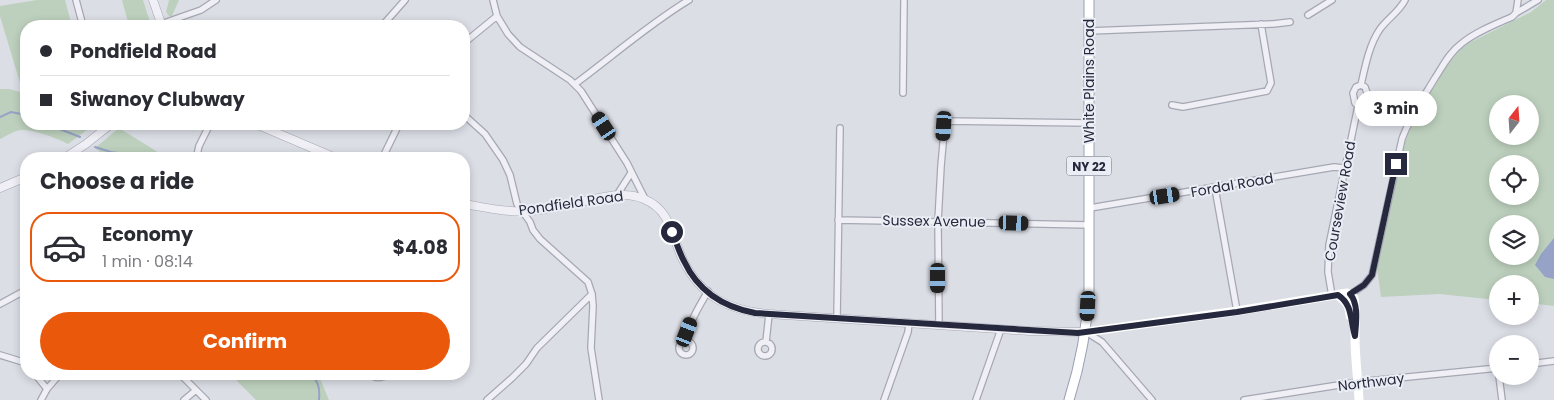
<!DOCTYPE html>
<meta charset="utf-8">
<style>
:root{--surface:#fff;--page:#f2f2f3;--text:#2b2b33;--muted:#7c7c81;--line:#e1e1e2;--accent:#ea580c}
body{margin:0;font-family:Poppins,sans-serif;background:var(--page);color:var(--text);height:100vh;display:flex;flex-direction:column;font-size:19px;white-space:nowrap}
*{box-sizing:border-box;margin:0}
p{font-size:16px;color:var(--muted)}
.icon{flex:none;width:28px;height:28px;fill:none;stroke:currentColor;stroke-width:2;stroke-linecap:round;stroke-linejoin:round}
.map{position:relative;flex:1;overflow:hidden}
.details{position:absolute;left:20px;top:152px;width:450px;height:228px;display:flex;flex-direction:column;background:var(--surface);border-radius:20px;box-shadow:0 2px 8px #0003}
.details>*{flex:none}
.banner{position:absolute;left:20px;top:20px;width:450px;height:110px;border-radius:20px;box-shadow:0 2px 8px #0003;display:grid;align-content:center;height:110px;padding:0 20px;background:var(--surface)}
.needle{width:32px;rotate:17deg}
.controls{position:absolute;left:1489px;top:95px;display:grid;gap:10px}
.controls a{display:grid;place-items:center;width:50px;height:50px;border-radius:50%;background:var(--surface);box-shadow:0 2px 8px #0003;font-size:25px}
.end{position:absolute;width:22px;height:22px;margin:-11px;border:6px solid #26293d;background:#fff;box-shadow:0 0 0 2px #fff}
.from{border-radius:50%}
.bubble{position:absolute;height:35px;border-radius:18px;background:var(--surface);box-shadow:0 2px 8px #0003;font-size:16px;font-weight:700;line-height:35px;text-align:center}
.car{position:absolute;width:15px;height:30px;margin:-15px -8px;border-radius:6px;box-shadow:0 0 4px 1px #0007;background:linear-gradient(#222 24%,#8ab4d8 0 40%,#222 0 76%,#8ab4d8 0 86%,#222 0)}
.banner b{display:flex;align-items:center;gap:18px;height:48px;font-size:19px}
.banner b+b{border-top:1px solid var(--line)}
.banner i{width:12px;height:12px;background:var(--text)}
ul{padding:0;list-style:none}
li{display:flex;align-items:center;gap:15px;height:70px;margin:0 10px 8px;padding:0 10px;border:2px solid transparent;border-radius:20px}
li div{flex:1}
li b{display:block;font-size:19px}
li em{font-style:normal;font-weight:700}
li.current{border-color:var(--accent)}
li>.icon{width:45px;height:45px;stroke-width:1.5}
h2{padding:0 20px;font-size:22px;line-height:60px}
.cta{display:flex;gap:10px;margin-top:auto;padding:10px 20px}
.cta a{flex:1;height:58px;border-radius:30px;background:var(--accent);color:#fff;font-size:20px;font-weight:700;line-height:58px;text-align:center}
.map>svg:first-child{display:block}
.green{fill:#bdd0bd;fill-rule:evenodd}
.water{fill:#96a3c7}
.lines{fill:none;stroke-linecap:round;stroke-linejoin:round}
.stream{stroke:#96a3c7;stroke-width:2}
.minor-casing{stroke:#a5a8b3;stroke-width:8}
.tertiary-casing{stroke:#a5a8b3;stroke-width:9}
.primary-casing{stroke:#9b9fb2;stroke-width:11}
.minor{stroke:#efeff5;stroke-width:5.5}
.tertiary{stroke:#efeff5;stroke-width:8}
.secondary{stroke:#fff;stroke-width:9}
.primary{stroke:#fff;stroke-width:9}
.route{stroke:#26293d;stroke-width:6}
.labels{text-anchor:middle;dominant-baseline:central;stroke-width:4;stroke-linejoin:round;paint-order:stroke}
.shield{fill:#ebedf4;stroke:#616474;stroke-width:1}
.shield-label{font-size:12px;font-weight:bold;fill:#26293d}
.street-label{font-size:14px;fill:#26293d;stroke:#ebedf4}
</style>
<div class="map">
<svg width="1554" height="400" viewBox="0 0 1554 400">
<rect width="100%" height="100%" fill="#dcdee6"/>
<!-- green -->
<path class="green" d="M 37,0 L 65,0 L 72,26 L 26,26 L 26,83 L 20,83 L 0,16 L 0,6 Z
M 122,0 L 143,0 L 151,25 L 147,26 L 129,26 Z
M 169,0 L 179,0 L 172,16 L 169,16 L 166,12 Z
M 1546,0 L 1554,0 L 1554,306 L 1530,303 L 1530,284 L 1498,284 L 1497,300 L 1439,294 L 1381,297 L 1377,268 L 1405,142 L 1415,119 L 1447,65 L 1461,49 L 1469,43 L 1531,12 ZM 1498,104 L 1530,104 L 1530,136 L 1498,136 ZM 1498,164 L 1530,164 L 1530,196 L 1498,196 ZM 1498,224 L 1530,224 L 1530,256 L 1498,256 Z
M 0,89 L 10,89 L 26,94 L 26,124 L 95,124 L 68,144 C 59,139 33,129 22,130 C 15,130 7,136 0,139 Z
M 119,128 L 169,159 L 109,159 L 95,148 Z
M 230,374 L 318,374 L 329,400 L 256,400 Z"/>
<!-- water -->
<path class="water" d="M 1554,238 L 1554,279 L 1545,277 L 1535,265 L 1541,254 Z"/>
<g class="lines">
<!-- stream -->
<path class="stream" d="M 0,117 L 11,112 L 26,115
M 47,124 L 80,137
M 55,127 L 65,124
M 95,147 L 111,152 L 118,153 L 121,159
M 306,374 C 319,378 320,388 319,400"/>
<!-- minor casing -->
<g class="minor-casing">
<path id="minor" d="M 76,0 L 83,26
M 493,0 L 497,16 L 508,34 L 520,47 L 570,80 L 581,91 L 627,163 L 645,199
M 1516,13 L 1538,0
M 1308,15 L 1332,0
M 161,24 L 201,10 L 216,0
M 382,26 L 405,0
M 1089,31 L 1273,24 L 1290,22
M 464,43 L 497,16
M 575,84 C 613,56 649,24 689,0
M 1361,85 C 1365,67 1369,45 1380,29 C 1388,18 1399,12 1405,0
M 903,93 L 904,0
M 1172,105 L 1183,107 L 1267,91 L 1271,83 L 1261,24
M 464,115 L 485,134 L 503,160 L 510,175 L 517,204 L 530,222 L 533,230 L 540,239 L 588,282 L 592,294 L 593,306 L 591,348 L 599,400
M 196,159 L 199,146 L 210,124
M 382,159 L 399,124
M 1215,188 L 1237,311
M 617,195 L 631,173
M 1090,208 L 1334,167 L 1344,168
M 838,220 L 1090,225
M 1351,294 L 1364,285 L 1372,275 L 1402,139 C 1410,117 1423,98 1435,78 C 1443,66 1449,53 1461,44 C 1475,32 1496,24 1512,17 L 1516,13 L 1518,0
M 1332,296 L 1328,272 L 1329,245 L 1358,106 L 1364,103 L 1368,96 L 1365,87 L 1361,85 L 1356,87 L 1353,93 L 1355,103 L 1358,106
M 0,304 L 26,290
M 837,318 L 840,128
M 939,325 L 938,221 L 941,166 L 945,121 L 1089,123
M 1086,332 L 1102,342 L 1152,400
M 687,341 C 688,323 699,307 708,291
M679 348a7 7 0 1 1 14 0a7 7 0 1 1-14 0Z
M758 349a7 7 0 1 1 14 0a7 7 0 1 1-14 0Z
M 766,342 L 769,314
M 0,355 L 23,362 L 26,365
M 1530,364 L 1554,361
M 35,374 L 47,389
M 180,374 L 206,400
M 371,374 C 376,381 385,376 392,374
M 1499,376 L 1502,400
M 41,400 L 47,389 L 60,374
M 184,400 L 196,390
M 487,400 L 512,378 L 526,364 L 537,348 L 592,294
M 884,400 L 908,332 L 909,323
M 976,400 L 1001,329
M 1244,400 L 1358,382 L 1498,368"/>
</g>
<!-- tertiary casing -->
<g class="tertiary-casing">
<path id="tertiary" d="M 153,0 L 162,26
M 256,124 L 338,159
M 63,159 L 86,144 L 111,124
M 0,188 L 26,177
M 464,204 C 484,207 507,213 528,211 C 545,210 563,206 580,202 C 601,198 623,190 644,199 C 672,211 671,236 683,260 C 701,297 730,311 769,314 L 1030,331 L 1086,332"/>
</g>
<!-- primary casing -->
<g class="primary-casing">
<path id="primary" d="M 1069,400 C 1081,362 1087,329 1089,290 L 1089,0"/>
</g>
<!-- minor -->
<use href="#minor" class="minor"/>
<!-- tertiary -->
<use href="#tertiary" class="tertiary"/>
<!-- secondary -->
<path class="secondary" d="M 1337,295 C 1346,301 1350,306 1350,316
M 1086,332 L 1237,311 L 1347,293 L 1354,298 C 1356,311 1355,323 1355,337 C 1355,358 1358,379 1359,400"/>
<!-- primary -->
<use href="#primary" class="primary"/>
</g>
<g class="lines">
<!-- route -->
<path class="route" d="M 672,232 C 676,241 679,252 684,261 C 698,291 723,307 755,313 L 1078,333 L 1237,312 L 1338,295 C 1353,305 1350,320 1355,336 C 1356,323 1359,304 1350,294 L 1364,285 L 1372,275 L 1396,164"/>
</g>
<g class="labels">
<!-- shield labels -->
<rect class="shield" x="1066.5" y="156.5" width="45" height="19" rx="4"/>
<g class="shield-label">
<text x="1089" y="166">NY 22</text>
</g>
<!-- street labels -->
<g class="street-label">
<text transform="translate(1089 81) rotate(-90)">White Plains Road</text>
<text transform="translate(1232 185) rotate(-10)">Fordal Road</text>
<text transform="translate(1340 201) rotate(-80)">Courseview Road</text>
<text transform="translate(571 203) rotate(-8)">Pondfield Road</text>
<text transform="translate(934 221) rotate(1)">Sussex Avenue</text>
<text transform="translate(1371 382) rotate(-7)">Northway</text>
</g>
</g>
</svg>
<div class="controls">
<a><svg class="needle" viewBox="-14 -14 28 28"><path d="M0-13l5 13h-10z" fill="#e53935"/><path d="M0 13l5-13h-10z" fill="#7c7c81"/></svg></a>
<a><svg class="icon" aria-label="locate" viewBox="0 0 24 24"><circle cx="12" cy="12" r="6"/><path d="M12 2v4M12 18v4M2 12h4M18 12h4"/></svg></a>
<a><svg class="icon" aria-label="layers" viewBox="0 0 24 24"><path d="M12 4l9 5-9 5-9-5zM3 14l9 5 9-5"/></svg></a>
<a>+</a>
<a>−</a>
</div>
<i class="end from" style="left:672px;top:232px"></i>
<i class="end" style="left:1396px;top:164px"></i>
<div class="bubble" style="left:1355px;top:91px;width:82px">3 min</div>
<i class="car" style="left:604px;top:126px;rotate:327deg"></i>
<i class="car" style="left:944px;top:126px;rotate:184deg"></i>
<i class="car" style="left:1165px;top:196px;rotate:81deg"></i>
<i class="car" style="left:1014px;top:223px;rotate:92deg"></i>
<i class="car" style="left:938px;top:278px;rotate:180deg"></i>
<i class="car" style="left:1088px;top:306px;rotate:183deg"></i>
<i class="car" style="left:687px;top:332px;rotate:21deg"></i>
<div class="banner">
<b><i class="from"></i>Pondfield Road</b>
<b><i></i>Siwanoy Clubway</b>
</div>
<section class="details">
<h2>Choose a ride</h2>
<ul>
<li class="current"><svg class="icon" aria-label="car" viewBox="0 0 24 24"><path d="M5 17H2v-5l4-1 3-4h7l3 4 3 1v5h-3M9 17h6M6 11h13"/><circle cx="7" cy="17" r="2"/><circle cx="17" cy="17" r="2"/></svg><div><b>Economy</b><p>1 min · 08:14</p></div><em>$4.08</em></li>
</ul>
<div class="cta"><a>Confirm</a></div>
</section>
</div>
